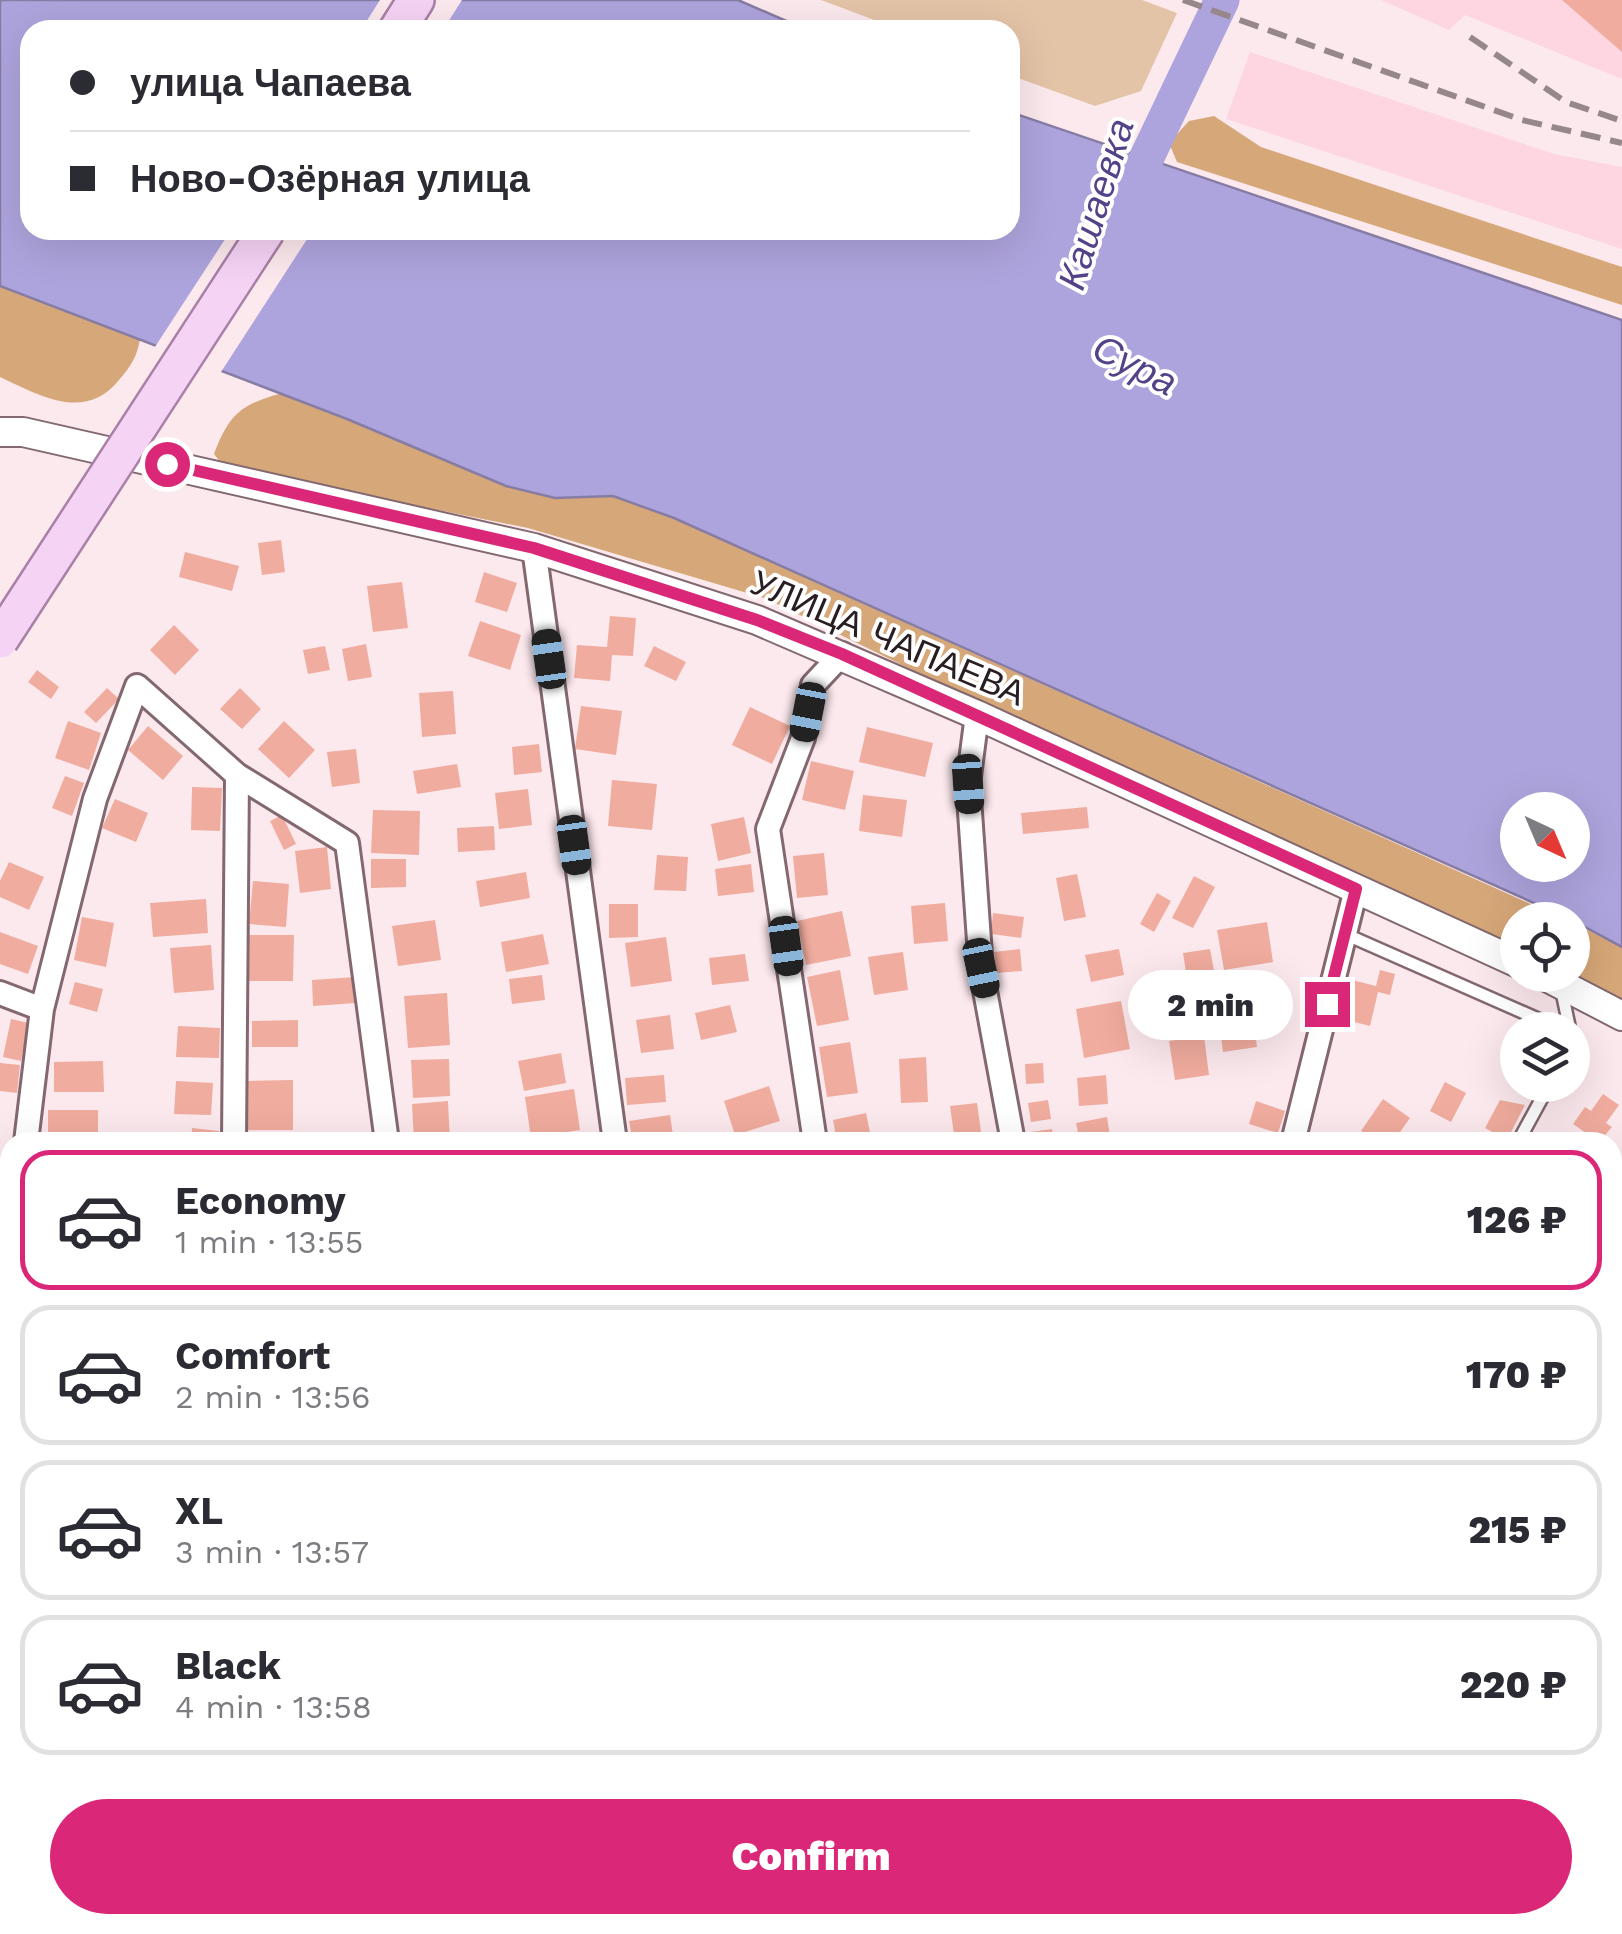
<!DOCTYPE html>
<meta charset="utf-8">
<style>
:root{--surface:#fff;--page:#f2f2f3;--text:#2b2b33;--muted:#7c7c81;--line:#e1e1e2;--accent:#db2777}
body{margin:0;font-family:"Work Sans",sans-serif;background:var(--page);color:var(--text);height:100vh;display:flex;flex-direction:column;font-size:38px;white-space:nowrap}
*{box-sizing:border-box;margin:0}
p{font-size:32px;color:var(--muted)}
.icon{flex:none;width:55px;height:55px;fill:none;stroke:currentColor;stroke-width:2;stroke-linecap:round;stroke-linejoin:round}
.map{position:relative;flex:1;overflow:hidden}
.details{position:absolute;left:0px;top:1132px;width:1622px;height:802px;display:flex;flex-direction:column;background:var(--surface);border-radius:30px 30px 0 0;box-shadow:0 10px 40px #0002}
.details>*{flex:none}
.guide{position:absolute;left:20px;top:20px;width:1000px;height:220px;border-radius:30px;box-shadow:0 10px 40px #0002;display:grid;align-content:center;height:220px;padding:0 50px;background:var(--surface)}
.needle{width:65px;rotate:136deg}
.tools{position:absolute;left:1500px;top:792px;display:grid;gap:20px}
.tools a{display:grid;place-items:center;width:90px;height:90px;border-radius:50%;background:var(--surface);box-shadow:0 10px 40px #0002;font-size:50px}
.end{position:absolute;width:45px;height:45px;margin:-22px;border:12px solid #db2777;background:#fff;box-shadow:0 0 0 5px #fff}
.from{border-radius:50%}
.bubble{position:absolute;height:70px;border-radius:35px;background:var(--surface);box-shadow:0 10px 40px #0002;font-size:32px;font-weight:800;line-height:70px;text-align:center}
.car{position:absolute;width:30px;height:60px;margin:-30px -15px;border-radius:12px;box-shadow:0 0 8px 2px #0007;background:linear-gradient(#222 24%,#8ab4d8 0 40%,#222 0 76%,#8ab4d8 0 86%,#222 0)}
.guide b{display:flex;align-items:center;gap:35px;height:95px;font-size:38px}
.guide b+b{border-top:2px solid var(--line)}
.guide i{width:25px;height:25px;background:var(--text)}
ul{padding:18px 0 0;list-style:none}
li{display:flex;align-items:center;gap:30px;height:140px;margin:0 20px 15px;padding:0 30px;border:5px solid var(--line);border-radius:30px}
li div{flex:1}
li b{display:block;font-size:38px}
li em{font-style:normal;font-weight:800}
li.selected{border-color:var(--accent)}
li>.icon{width:90px;height:90px;stroke-width:1.5}
.action{display:flex;gap:20px;margin-top:auto;padding:20px 50px}
.action a{flex:1;height:115px;border-radius:60px;background:var(--accent);color:#fff;font-size:40px;font-weight:800;line-height:115px;text-align:center}
.map>svg:first-child{display:block}
.built{fill:#fdd6e1}
.green{fill:#e4c4a7}
.forest{fill:#d6a778}
.water{fill:#aea4dd;stroke:#867ca4;stroke-width:2.5;fill-rule:evenodd}
.pier{fill:#fce9ee}
.lines{fill:none;stroke-linecap:round;stroke-linejoin:round}
.river{stroke:#aea4dd;stroke-width:35}
.building{fill:#f0ac9e}
.service-casing{stroke:#836870;stroke-width:16}
.minor-casing{stroke:#836870;stroke-width:28}
.tertiary-casing{stroke:#836870;stroke-width:32}
.primary-casing{stroke:#a980a7;stroke-width:40}
.service{stroke:#fff;stroke-width:11}
.minor{stroke:#fff;stroke-width:22}
.tertiary{stroke:#fff;stroke-width:28}
.primary{stroke:#f5d3f5;stroke-width:35}
.rail{stroke:#96878b;stroke-width:6;stroke-dasharray:20 10;stroke-linecap:butt}
.primary-bridge-casing{stroke:#a980a7;stroke-width:40;stroke-linecap:butt}
.primary-bridge{stroke:#f5d3f5;stroke-width:35}
.route{stroke:#db2777;stroke-width:12}
.labels{text-anchor:middle;dominant-baseline:central;stroke-width:8;stroke-linejoin:round;paint-order:stroke}
.street-label{font-size:35px;fill:#281d20;stroke:#fff}
.water-label{font-size:38px;font-style:italic;fill:#544289;stroke:#fff}
</style>
<div class="map">
<svg width="1622" height="1934" viewBox="0 0 1622 1934">
<rect width="100%" height="100%" fill="#fce9ee"/>
<!-- built -->
<path class="built" d="M 1381,0 L 1622,0 L 1622,79 L 1465,15 L 1449,30 Z
M 1250,52 L 1554,154 L 1622,167 L 1622,249 L 1226,119 Z"/>
<!-- green -->
<path class="green" d="M 821,0 L 1142,0 L 1177,13 L 1141,91 L 1095,106 L 1010,75 L 1010,30 L 901,30 Z
M 867,1925 L 940,1925 L 940,1934 L 867,1934 Z"/>
<!-- forest -->
<path class="forest" d="M 1214,116 L 1261,147 L 1622,267 L 1622,305 L 1177,162 L 1169,143 L 1189,121 Z
M 0,286 L 140,339 C 137,357 131,366 119,380 C 85,422 41,396 0,377 Z
M 279,394 L 555,498 L 613,496 L 674,518 L 1566,920 L 1518,920 L 1517,951 L 1366,876 L 988,707 L 767,599 L 528,528 L 224,467 L 214,454 C 229,415 240,405 279,394 Z
M 1573,923 L 1622,947 L 1622,1002 L 1572,975 Z"/>
<!-- water -->
<path class="water" d="M 0,0 L 738,0 L 807,30 L 30,30 L 30,230 L 1010,230 L 1010,112 L 1622,320 L 1622,947 L 1572,920 L 674,518 L 613,496 L 555,498 L 506,486 L 347,419 L 0,286 ZM 1518,810 L 1572,810 L 1572,865 L 1518,865 Z"/>
<!-- pier -->
<path class="pier" d="M 380,0 L 462,0 L 443,30 L 361,30 Z
M 231,230 L 313,230 L 219,375 L 153,350 Z"/>
<g class="lines">
<!-- river -->
<path class="river" d="M 1134,205 L 1146,159 L 1222,0"/>
</g>
<!-- building -->
<path class="building" d="M 1562,0 L 1622,0 L 1622,52 Z
M 281,540 L 285,572 L 262,575 L 258,543 Z
M 185,552 L 239,566 L 232,591 L 179,577 Z
M 484,572 L 517,583 L 507,612 L 475,602 Z
M 402,582 L 408,628 L 373,632 L 367,586 Z
M 610,616 L 636,618 L 633,656 L 612,655 L 610,681 L 574,678 L 577,645 L 607,647 Z
M 480,621 L 521,635 L 510,670 L 468,656 Z
M 174,625 L 199,650 L 175,675 L 150,650 Z
M 366,644 L 372,677 L 348,681 L 342,649 Z
M 325,646 L 330,670 L 308,674 L 303,650 Z
M 654,646 L 686,662 L 676,681 L 644,666 Z
M 37,670 L 59,687 L 51,699 L 28,682 Z
M 107,688 L 119,699 L 96,723 L 84,712 Z
M 240,688 L 261,709 L 242,729 L 220,709 Z
M 453,691 L 456,734 L 422,737 L 419,693 Z
M 581,706 L 622,711 L 616,755 L 575,749 Z
M 750,707 L 790,726 L 772,764 L 732,745 Z
M 68,721 L 101,733 L 89,770 L 55,758 Z
M 284,721 L 315,750 L 289,778 L 258,749 Z
M 148,726 L 183,756 L 163,780 L 128,750 Z
M 867,727 L 933,743 L 925,777 L 859,762 Z
M 539,744 L 542,772 L 514,775 L 512,747 Z
M 356,749 L 360,783 L 332,787 L 327,752 Z
M 811,761 L 854,771 L 845,810 L 802,800 Z
M 457,764 L 461,787 L 417,794 L 413,771 Z
M 65,776 L 84,783 L 72,816 L 52,808 Z
M 612,780 L 657,784 L 652,830 L 608,826 Z
M 192,787 L 222,788 L 220,831 L 191,830 Z
M 528,789 L 532,825 L 499,829 L 495,793 Z
M 863,795 L 907,800 L 902,837 L 859,831 Z
M 115,799 L 148,813 L 136,842 L 102,828 Z
M 1087,807 L 1089,828 L 1023,834 L 1021,813 Z
M 373,810 L 420,811 L 419,855 L 371,853 Z
M 282,815 L 296,844 L 284,850 L 270,821 Z
M 744,817 L 751,853 L 718,861 L 711,824 Z
M 494,826 L 495,850 L 458,852 L 457,828 Z
M 327,847 L 331,889 L 300,893 L 295,851 Z
M 824,853 L 828,895 L 797,898 L 793,856 Z
M 657,855 L 688,857 L 686,891 L 654,890 Z
M 371,859 L 406,859 L 406,887 L 371,888 Z
M 9,862 L 44,877 L 29,910 L 0,897 L 0,881 Z
M 751,864 L 754,892 L 718,896 L 715,869 Z
M 526,872 L 530,898 L 480,907 L 476,881 Z
M 1077,874 L 1086,917 L 1064,921 L 1056,878 Z
M 1194,876 L 1215,887 L 1193,928 L 1172,918 Z
M 253,881 L 289,884 L 286,927 L 249,924 Z
M 1157,893 L 1171,901 L 1154,932 L 1140,924 Z
M 206,899 L 208,933 L 153,937 L 150,903 Z
M 945,903 L 948,941 L 914,944 L 911,906 Z
M 609,904 L 638,904 L 638,937 L 609,938 Z
M 842,911 L 851,956 L 806,965 L 797,921 Z
M 993,913 L 1024,917 L 1021,938 L 991,934 Z
M 82,917 L 114,923 L 106,967 L 74,960 Z
M 435,920 L 441,960 L 398,966 L 392,926 Z
M 1267,922 L 1273,962 L 1224,970 L 1217,930 Z
M 0,932 L 38,946 L 28,974 L 0,964 Z
M 543,934 L 549,964 L 506,972 L 501,942 Z
M 248,935 L 294,935 L 293,981 L 248,981 Z
M 666,937 L 672,981 L 631,987 L 625,943 Z
M 211,945 L 214,990 L 174,993 L 170,948 Z
M 1020,949 L 1022,971 L 996,973 L 994,952 Z
M 1119,949 L 1124,975 L 1091,982 L 1085,955 Z
M 1210,949 L 1215,976 L 1248,970 L 1253,996 L 1207,1004 L 1203,982 L 1188,985 L 1183,953 Z
M 903,952 L 908,990 L 874,995 L 868,957 Z
M 745,954 L 749,981 L 712,985 L 709,958 Z
M 840,970 L 849,1020 L 817,1026 L 807,977 Z
M 1380,970 L 1395,974 L 1390,995 L 1378,992 L 1370,1026 L 1338,1018 L 1348,979 L 1376,986 Z
M 542,975 L 545,1000 L 512,1004 L 509,979 Z
M 355,977 L 356,1003 L 313,1006 L 312,980 Z
M 75,982 L 103,989 L 97,1012 L 69,1004 Z
M 447,993 L 450,1045 L 408,1048 L 404,996 Z
M 1121,1001 L 1130,1049 L 1084,1058 L 1076,1009 Z
M 730,1005 L 737,1032 L 701,1040 L 695,1013 Z
M 1252,1008 L 1257,1047 L 1223,1052 L 1218,1013 Z
M 670,1015 L 674,1049 L 641,1053 L 636,1020 Z
M 11,1019 L 29,1023 L 21,1061 L 3,1057 Z
M 298,1020 L 298,1047 L 252,1047 L 252,1021 Z
M 178,1026 L 220,1028 L 219,1058 L 176,1057 Z
M 1204,1036 L 1209,1075 L 1175,1080 L 1169,1041 Z
M 850,1042 L 858,1093 L 827,1097 L 819,1047 Z
M 561,1053 L 566,1083 L 524,1091 L 518,1061 Z
M 926,1057 L 928,1102 L 901,1103 L 899,1059 Z
M 449,1059 L 450,1096 L 413,1098 L 411,1060 Z
M 103,1061 L 104,1092 L 54,1092 L 54,1062 Z
M 0,1063 L 20,1065 L 17,1093 L 0,1091 Z
M 1043,1063 L 1044,1083 L 1026,1084 L 1025,1064 Z
M 664,1075 L 666,1102 L 627,1105 L 625,1078 Z
M 1106,1075 L 1108,1104 L 1079,1106 L 1077,1078 Z
M 293,1080 L 293,1130 L 248,1130 L 248,1081 Z
M 176,1081 L 213,1083 L 211,1115 L 174,1114 Z
M 1445,1082 L 1466,1093 L 1451,1122 L 1430,1111 Z
M 769,1086 L 780,1121 L 735,1135 L 724,1101 Z
M 574,1089 L 580,1130 L 531,1138 L 525,1097 Z
M 1603,1094 L 1619,1105 L 1606,1123 L 1612,1127 L 1599,1142 L 1573,1124 L 1585,1107 L 1591,1111 Z
M 1383,1099 L 1410,1118 L 1393,1142 L 1378,1142 L 1361,1131 Z
M 1048,1100 L 1051,1119 L 1031,1122 L 1028,1103 Z
M 1500,1100 L 1525,1105 L 1507,1140 L 1485,1128 Z
M 448,1101 L 450,1142 L 414,1142 L 412,1104 Z
M 1256,1101 L 1285,1111 L 1278,1133 L 1249,1124 Z
M 977,1103 L 982,1139 L 955,1142 L 950,1106 Z
M 48,1110 L 98,1110 L 98,1140 L 48,1141 Z
M 866,1113 L 872,1142 L 837,1142 L 833,1120 Z
M 670,1115 L 674,1142 L 633,1142 L 629,1121 Z
M 1107,1117 L 1111,1142 L 1080,1142 L 1076,1123 Z
M 192,1128 L 219,1131 L 218,1142 L 191,1142 Z
M 1052,1129 L 1054,1142 L 1032,1142 L 1030,1132 Z
M 0,1229 L 10,1232 L 10,1277 L 0,1274 Z
M 0,1305 L 10,1306 L 10,1348 L 0,1347 Z
M 1622,1467 L 1622,1515 L 1612,1508 L 1612,1482 Z
M 2,1525 L 10,1526 L 10,1584 L 0,1583 Z
M 0,1622 L 10,1623 L 10,1659 L 0,1658 Z
M 1622,1639 L 1622,1675 L 1612,1668 L 1612,1652 Z
M 1622,1779 L 1622,1816 L 1617,1821 L 1612,1816 L 1612,1789 Z
M 1612,1872 L 1622,1878 L 1622,1912 L 1612,1927 Z
M 0,1877 L 10,1877 L 10,1923 L 0,1924 Z
M 26,1925 L 107,1925 L 107,1934 L 26,1934 Z
M 330,1925 L 348,1925 L 349,1934 L 331,1934 Z
M 360,1925 L 401,1925 L 402,1934 L 360,1934 Z
M 476,1925 L 510,1925 L 510,1934 L 476,1934 Z
M 750,1925 L 786,1925 L 786,1934 L 750,1934 Z
M 228,1927 L 228,1934 L 197,1934 L 196,1929 Z"/>
<g class="lines">
<!-- service casing -->
<g class="service-casing">
<path id="service" d="M 1345,934 L 1563,1030
M 1562,992 L 1572,1040
M 1518,1142 L 1549,1085
M 687,1925 L 690,1934
M 857,1925 L 858,1934"/>
</g>
<!-- minor casing -->
<g class="minor-casing">
<path id="minor" d="M 534,548 L 615,1142
M 977,715 L 968,784 L 981,969 L 1013,1142
M 0,993 L 42,1009
M 26,1142 L 42,1009 L 95,799 L 137,686 L 237,775 L 347,843 L 387,1142
M 234,1142 L 237,775
M 815,1142 L 768,829 L 803,738 L 813,685 L 842,654
M 1293,1142 L 1356,889
M 0,1196 L 10,1199
M 0,1366 L 10,1367
M 1612,1425 L 1622,1431
M 0,1508 L 10,1508
M 0,1692 L 10,1693
M 1612,1739 L 1622,1745
M 0,1855 L 10,1855
M 142,1925 L 143,1934
M 462,1925 L 462,1934
M 950,1925 L 951,1934
M 1386,1934 L 1389,1925"/>
</g>
<!-- tertiary casing -->
<g class="tertiary-casing">
<path id="tertiary" d="M 0,432 L 23,432 L 534,548 L 757,620 L 977,715 L 1518,963
M 1543,975 L 1622,1016"/>
</g>
<!-- primary casing -->
<g class="primary-casing">
<path id="primary" d="M 397,30 L 416,0"/>
</g>
<!-- service -->
<use href="#service" class="service"/>
<!-- minor -->
<use href="#minor" class="minor"/>
<!-- tertiary -->
<use href="#tertiary" class="tertiary"/>
<!-- primary -->
<use href="#primary" class="primary"/>
<!-- rail -->
<path class="rail" d="M 1183,0 L 1522,120 L 1622,143
M 1470,37 L 1566,102 L 1622,121"/>
<!-- primary-bridge casing -->
<g class="primary-bridge-casing">
<path id="primary-bridge" d="M 0,640 L 267,230"/>
</g>
<!-- primary-bridge -->
<use href="#primary-bridge" class="primary-bridge"/>
</g>
<g class="lines">
<!-- route -->
<path class="route" d="M 167,464 L 534,548 L 757,620 L 842,654 L 1356,889 L 1327,1004"/>
</g>
<g class="labels">
<!-- street labels -->
<g class="street-label">
<text transform="translate(888 638) rotate(23)">УЛИЦА ЧАПАЕВА</text>
</g>
<!-- water labels -->
<g class="water-label">
<text transform="translate(1096 204) rotate(-73)">Кашаевка</text>
<text transform="translate(1135 365) rotate(27)">Сура</text>
</g>
</g>
</svg>
<div class="tools">
<a><svg class="needle" viewBox="-14 -14 28 28"><path d="M0-13l5 13h-10z" fill="#e53935"/><path d="M0 13l5-13h-10z" fill="#7c7c81"/></svg></a>
<a><svg class="icon" aria-label="locate" viewBox="0 0 24 24"><circle cx="12" cy="12" r="6"/><path d="M12 2v4M12 18v4M2 12h4M18 12h4"/></svg></a>
<a><svg class="icon" aria-label="layers" viewBox="0 0 24 24"><path d="M12 4l9 5-9 5-9-5zM3 14l9 5 9-5"/></svg></a>
</div>
<i class="end from" style="left:167px;top:464px"></i>
<i class="end" style="left:1327px;top:1004px"></i>
<div class="bubble" style="left:1128px;top:970px;width:165px">2 min</div>
<i class="car" style="left:549px;top:659px;rotate:352deg"></i>
<i class="car" style="left:808px;top:712px;rotate:191deg"></i>
<i class="car" style="left:968px;top:784px;rotate:176deg"></i>
<i class="car" style="left:574px;top:845px;rotate:172deg"></i>
<i class="car" style="left:786px;top:946px;rotate:172deg"></i>
<i class="car" style="left:981px;top:968px;rotate:168deg"></i>
<div class="guide">
<b><i class="from"></i>улица Чапаева</b>
<b><i></i>Ново-Озёрная улица</b>
</div>
<section class="details">
<ul>
<li class="selected"><svg class="icon" aria-label="car" viewBox="0 0 24 24"><path d="M5 17H2v-5l4-1 3-4h7l3 4 3 1v5h-3M9 17h6M6 11h13"/><circle cx="7" cy="17" r="2"/><circle cx="17" cy="17" r="2"/></svg><div><b>Economy</b><p>1 min · 13:55</p></div><em>126 ₽</em></li>
<li><svg class="icon" aria-label="car" viewBox="0 0 24 24"><path d="M5 17H2v-5l4-1 3-4h7l3 4 3 1v5h-3M9 17h6M6 11h13"/><circle cx="7" cy="17" r="2"/><circle cx="17" cy="17" r="2"/></svg><div><b>Comfort</b><p>2 min · 13:56</p></div><em>170 ₽</em></li>
<li><svg class="icon" aria-label="car" viewBox="0 0 24 24"><path d="M5 17H2v-5l4-1 3-4h7l3 4 3 1v5h-3M9 17h6M6 11h13"/><circle cx="7" cy="17" r="2"/><circle cx="17" cy="17" r="2"/></svg><div><b>XL</b><p>3 min · 13:57</p></div><em>215 ₽</em></li>
<li><svg class="icon" aria-label="car" viewBox="0 0 24 24"><path d="M5 17H2v-5l4-1 3-4h7l3 4 3 1v5h-3M9 17h6M6 11h13"/><circle cx="7" cy="17" r="2"/><circle cx="17" cy="17" r="2"/></svg><div><b>Black</b><p>4 min · 13:58</p></div><em>220 ₽</em></li>
</ul>
<div class="action"><a>Confirm</a></div>
</section>
</div>
